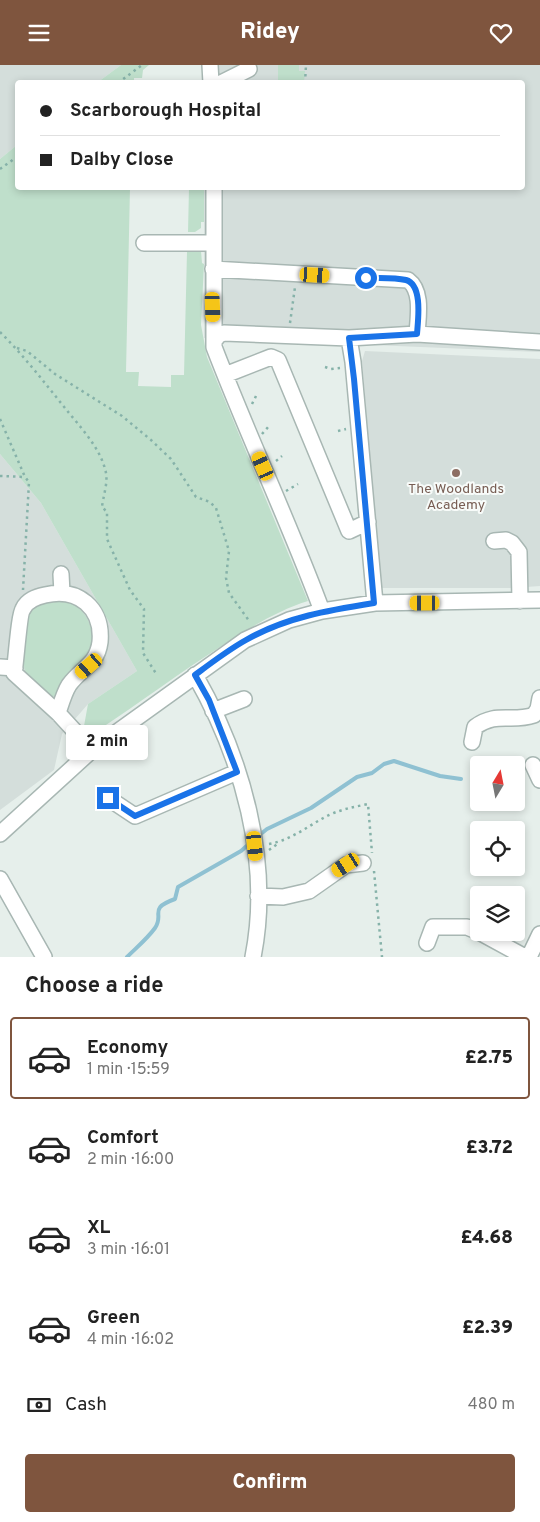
<!DOCTYPE html>
<meta charset="utf-8">
<style>
:root{--surface:#fff;--page:#f2f2f2;--text:#222;--muted:#767676;--line:#e0e0e0;--accent:#7f553e}
body{margin:0;font-family:Overpass,sans-serif;background:var(--page);color:var(--text);height:100vh;display:flex;flex-direction:column;font-size:19px;white-space:nowrap}
*{box-sizing:border-box;margin:0}
p{font-size:16px;color:var(--muted)}
.icon{flex:none;width:28px;height:28px;fill:none;stroke:currentColor;stroke-width:2;stroke-linecap:round;stroke-linejoin:round}
.map{position:relative;height:892px;overflow:hidden}
.side{display:flex;flex-direction:column;background:var(--surface);flex:1}
.side>*{flex:none}
.top-card{position:absolute;left:15px;top:15px;width:510px;height:110px;border-radius:5px;box-shadow:0 2px 8px #0003;display:grid;align-content:center;height:110px;padding:0 25px;background:var(--surface)}
.needle{width:32px;rotate:10deg}
.tools{position:absolute;left:470px;top:691px;display:grid;gap:10px}
.tools a{display:grid;place-items:center;width:55px;height:55px;border-radius:5px;background:var(--surface);box-shadow:0 2px 8px #0003;font-size:25px}
.end{position:absolute;width:22px;height:22px;margin:-11px;border:6px solid #1a73e8;background:#fff;box-shadow:0 0 0 2px #fff}
.from{border-radius:50%}
.bubble{position:absolute;height:35px;border-radius:5px;background:var(--surface);box-shadow:0 2px 8px #0003;font-size:16px;font-weight:800;line-height:35px;text-align:center}
.car{position:absolute;width:15px;height:30px;margin:-15px -8px;border-radius:6px;box-shadow:0 0 4px 1px #0007;background:linear-gradient(#f5c518 24%,#345 0 40%,#f5c518 0 76%,#345 0 86%,#f5c518 0)}
.top-card b{display:flex;align-items:center;gap:18px;height:48px;font-size:19px}
.top-card b+b{border-top:1px solid var(--line)}
.top-card i{width:12px;height:12px;background:var(--text)}
ul{padding:0;list-style:none}
li{display:flex;align-items:center;gap:15px;height:82px;margin:0 10px 8px;padding:0 15px;border:2px solid transparent;border-radius:5px}
li div{flex:1}
li b{display:block;font-size:19px}
li em{font-style:normal;font-weight:800}
li.active{border-color:var(--accent)}
li>.icon{width:45px;height:45px;stroke-width:1.5}
h2{padding:0 25px;font-size:22px;line-height:60px}
.pay{display:flex;align-items:center;gap:12px;height:55px;padding:0 25px;font-size:19px}
.pay p{margin-inline-start:auto}
.button{display:flex;gap:10px;margin-top:auto;padding:10px 25px}
.button a{flex:1;height:58px;border-radius:5px;background:var(--accent);color:#fff;font-size:20px;font-weight:800;line-height:58px;text-align:center}
header{display:flex;justify-content:space-between;align-items:center;height:65px;padding:0 25px;background:var(--accent);color:#fff;font-size:22px;font-weight:800}
.map>svg:first-child{display:block}
.built{fill:#d4dedb}
.green{fill:#bfdfcb}
.lines{fill:none;stroke-linecap:round;stroke-linejoin:round}
.stream{stroke:#8fc1d2;stroke-width:4}
.minor-casing{stroke:#a8b7b3;stroke-width:18}
.path{stroke:#86b2a9;stroke-width:2.5;stroke-dasharray:2.5 4;stroke-linecap:butt}
.minor{stroke:#fff;stroke-width:15}
.route{stroke:#1a73e8;stroke-width:6}
.education-dot{fill:#8d6e63;stroke:#f7fbf9;stroke-width:2}
.labels{text-anchor:middle;dominant-baseline:central;stroke-width:4;stroke-linejoin:round;paint-order:stroke}
.education-label{font-size:14px;fill:#785e54;stroke:#f7fbf9}
</style>
<header><svg class="icon" aria-label="menu" viewBox="0 0 24 24"><path d="M4 6h16M4 12h16M4 18h16"/></svg>Ridey<svg class="icon" aria-label="heart" viewBox="0 0 24 24"><path d="M12 20l-8-8c-3-5 5-10 8-4 3-6 11-1 8 4z"/></svg></header>
<div class="map">
<svg width="540" height="892" viewBox="0 0 540 892">
<rect width="100%" height="100%" fill="#e6efeb"/>
<!-- built -->
<path class="built" d="M 0,0 L 121,0 L 98,17 L 18,18 L 17,80 L 0,94 Z
M 203,0 L 540,0 L 540,287 L 204,273 L 204,123 L 522,122 L 522,18 L 203,17 Z
M 365,286 L 540,294 L 540,521 L 512,523 L 381,523 L 362,296 Z
M 0,389 L 41,438 L 137,606 L 88,639 L 62,669 L 54,705 L 0,745 Z"/>
<!-- green -->
<path class="green" d="M 121,0 L 149,0 L 143,5 L 142,13 L 134,13 L 134,17 L 98,17 Z
M 278,0 L 299,0 L 299,6 L 305,6 L 304,17 L 278,17 Z
M 17,80 L 18,122 L 130,123 L 126,307 L 139,307 L 138,321 L 171,322 L 171,310 L 184,310 L 187,187 L 179,186 L 179,185 L 196,184 L 201,186 L 202,198 L 204,199 L 201,260 L 207,292 L 308,536 C 276,546 248,564 220,582 C 179,608 141,637 100,664 L 84,661 L 88,639 L 137,606 L 41,438 L 0,389 L 0,94 Z
M 189,123 L 204,123 L 204,157 L 201,157 L 201,163 L 195,167 L 188,167 Z
M 53,535 C 59,536 66,536 72,539 C 90,547 99,575 88,592 C 79,605 66,618 56,631 L 50,632 C 43,626 32,619 27,610 C 22,602 24,592 24,583 C 25,559 25,540 53,535 Z"/>
<g class="lines">
<!-- stream -->
<path class="stream" d="M 257,772 L 267,764 L 311,743 L 357,712 L 372,708 L 384,699 L 394,696 L 440,711 L 461,714
M 127,892 C 136,883 147,874 155,863 C 165,849 147,844 175,834 L 178,822 L 241,786 L 250,778"/>
<!-- minor casing -->
<g class="minor-casing">
<path id="minor" d="M 210,0 L 211,18
M 221,18 L 249,4
M 144,178 L 214,178
M 213,204 L 408,215 C 423,226 418,252 417,269
M 349,273 L 417,269 L 540,277
M 214,276 L 214,122
M 225,310 L 271,292 L 278,295 L 349,466 L 368,457
M 494,476 L 506,475 L 512,478 L 519,487 L 520,536
M 61,509 L 62,528
M 322,546 C 289,457 248,371 214,282 L 214,276 L 219,270 L 224,268 L 349,273 L 353,297 L 375,538
M 0,602 L 15,603
M 195,610 C 242,692 272,797 253,892
M 213,646 L 244,634
M 58,648 C 61,639 64,628 69,620 C 81,603 97,600 100,577 C 103,543 78,522 45,530 C 36,532 27,535 23,544 C 19,549 16,597 14,608 L 58,648 L 92,685
M 472,677 L 475,662 C 497,646 511,658 534,650 L 538,644 L 540,633
M 533,700 L 540,715
M 108,733 L 135,751 L 237,707
M 0,769 L 92,685 L 245,575 L 289,555 L 322,546 L 375,538 L 540,535
M 0,814 L 44,892
M 258,831 L 283,832 L 309,826 L 346,800 L 363,798
M 481,868 L 525,892
M 427,878 L 433,862 L 467,862 L 479,867
M 529,892 L 540,869"/>
</g>
<!-- path -->
<path class="path" d="M 118,18 L 142,0
M 305,18 L 306,0
M 0,104 L 18,91
M 290,258 L 295,222
M 0,267 C 24,291 44,317 65,343 C 80,362 101,383 106,408 C 108,418 103,432 102,442 L 107,447 L 107,474 L 130,525 L 144,544 L 143,588 L 157,610
M 17,283 L 27,286 L 55,309 L 122,351 L 151,375 L 171,394 L 196,432 L 210,437 L 216,443 L 229,486 L 226,513 L 229,528 L 250,557
M 325,302 L 331,304 L 340,303
M 252,339 L 256,331
M 0,354 L 25,412 L 29,417 L 23,525
M 338,366 L 346,364
M 262,369 L 269,361
M 276,396 L 282,391
M 0,411 L 25,412
M 286,426 L 298,419
M 269,779 C 292,775 309,760 329,750 C 342,744 354,742 368,739 L 372,788
M 269,785 L 279,778
M 374,806 L 382,892"/>
<!-- minor -->
<use href="#minor" class="minor"/>
</g>
<g class="lines">
<!-- route -->
<path class="route" d="M 108,733 L 135,751 L 237,707 L 209,635 L 195,610 C 211,598 228,585 246,575 C 286,552 330,545 374,538 L 354,314 L 349,273 L 417,269 C 418,255 423,220 406,215 C 394,212 379,213 366,213"/>
</g>
<!-- markers -->
<circle class="education-dot" cx="456" cy="408" r="5"/>
<g class="labels">
<!-- education labels -->
<g class="education-label">
<text x="456" y="424">The Woodlands<tspan x="456" dy="16">Academy</tspan></text>
</g>
</g>
</svg>
<div class="tools">
<a><svg class="needle" viewBox="-14 -14 28 28"><path d="M0-13l5 13h-10z" fill="#e53935"/><path d="M0 13l5-13h-10z" fill="#767676"/></svg></a>
<a><svg class="icon" aria-label="locate" viewBox="0 0 24 24"><circle cx="12" cy="12" r="6"/><path d="M12 2v4M12 18v4M2 12h4M18 12h4"/></svg></a>
<a><svg class="icon" aria-label="layers" viewBox="0 0 24 24"><path d="M12 4l9 5-9 5-9-5zM3 14l9 5 9-5"/></svg></a>
</div>
<i class="end from" style="left:366px;top:213px"></i>
<i class="end" style="left:108px;top:733px"></i>
<div class="bubble" style="left:66px;top:660px;width:82px">2 min</div>
<i class="car" style="left:315px;top:210px;rotate:93deg"></i>
<i class="car" style="left:213px;top:242px;rotate:178deg"></i>
<i class="car" style="left:263px;top:401px;rotate:336deg"></i>
<i class="car" style="left:425px;top:538px;rotate:270deg"></i>
<i class="car" style="left:89px;top:601px;rotate:229deg"></i>
<i class="car" style="left:255px;top:781px;rotate:174deg"></i>
<i class="car" style="left:346px;top:800px;rotate:237deg"></i>
<div class="top-card">
<b><i class="from"></i>Scarborough Hospital</b>
<b><i></i>Dalby Close</b>
</div>
</div>
<section class="side">
<h2>Choose a ride</h2>
<ul>
<li class="active"><svg class="icon" aria-label="car" viewBox="0 0 24 24"><path d="M5 17H2v-5l4-1 3-4h7l3 4 3 1v5h-3M9 17h6M6 11h13"/><circle cx="7" cy="17" r="2"/><circle cx="17" cy="17" r="2"/></svg><div><b>Economy</b><p>1 min · 15:59</p></div><em>£2.75</em></li>
<li><svg class="icon" aria-label="car" viewBox="0 0 24 24"><path d="M5 17H2v-5l4-1 3-4h7l3 4 3 1v5h-3M9 17h6M6 11h13"/><circle cx="7" cy="17" r="2"/><circle cx="17" cy="17" r="2"/></svg><div><b>Comfort</b><p>2 min · 16:00</p></div><em>£3.72</em></li>
<li><svg class="icon" aria-label="car" viewBox="0 0 24 24"><path d="M5 17H2v-5l4-1 3-4h7l3 4 3 1v5h-3M9 17h6M6 11h13"/><circle cx="7" cy="17" r="2"/><circle cx="17" cy="17" r="2"/></svg><div><b>XL</b><p>3 min · 16:01</p></div><em>£4.68</em></li>
<li><svg class="icon" aria-label="car" viewBox="0 0 24 24"><path d="M5 17H2v-5l4-1 3-4h7l3 4 3 1v5h-3M9 17h6M6 11h13"/><circle cx="7" cy="17" r="2"/><circle cx="17" cy="17" r="2"/></svg><div><b>Green</b><p>4 min · 16:02</p></div><em>£2.39</em></li>
</ul>
<div class="pay"><svg class="icon" aria-label="cash" viewBox="0 0 24 24"><path d="M3 7h18v10H3z"/><circle cx="12" cy="12" r="2"/></svg>Cash<p>480 m</p></div>
<div class="button"><a>Confirm</a></div>
</section>
